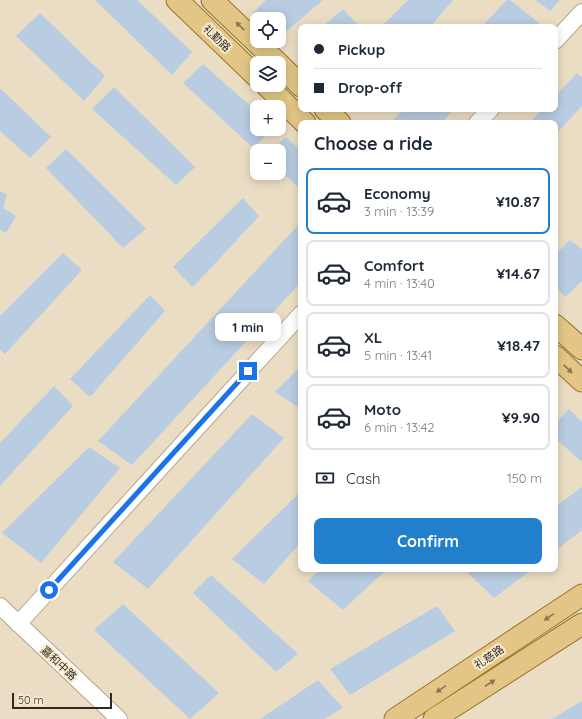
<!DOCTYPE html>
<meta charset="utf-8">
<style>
:root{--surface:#fff;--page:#f2f2f3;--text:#1f2937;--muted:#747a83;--line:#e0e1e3;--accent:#217fcc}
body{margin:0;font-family:Quicksand,"Noto Sans SC",sans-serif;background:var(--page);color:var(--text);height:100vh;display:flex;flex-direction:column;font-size:15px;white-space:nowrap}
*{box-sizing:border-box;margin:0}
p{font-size:13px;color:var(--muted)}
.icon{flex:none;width:22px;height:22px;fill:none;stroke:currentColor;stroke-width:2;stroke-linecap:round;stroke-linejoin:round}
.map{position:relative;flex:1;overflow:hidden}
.drawer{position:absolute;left:298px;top:120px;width:260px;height:452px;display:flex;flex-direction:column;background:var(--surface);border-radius:8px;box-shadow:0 2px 10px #0003}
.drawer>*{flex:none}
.top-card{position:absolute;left:298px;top:24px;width:260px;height:88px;border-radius:8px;box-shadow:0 2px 10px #0003;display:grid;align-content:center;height:88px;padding:0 16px;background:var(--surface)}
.tools{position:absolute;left:250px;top:12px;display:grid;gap:8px}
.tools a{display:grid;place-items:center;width:36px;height:36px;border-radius:8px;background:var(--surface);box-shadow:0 2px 10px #0003;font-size:20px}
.scale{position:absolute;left:12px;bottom:10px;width:100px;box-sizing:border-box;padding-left:4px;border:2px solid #2f2a20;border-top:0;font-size:11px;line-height:14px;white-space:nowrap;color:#2f2a20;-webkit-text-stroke:3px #f9ebd1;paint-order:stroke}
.end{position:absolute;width:18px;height:18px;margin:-9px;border:5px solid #1a73e8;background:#fff;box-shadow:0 0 0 2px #fff}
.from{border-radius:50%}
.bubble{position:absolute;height:28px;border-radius:8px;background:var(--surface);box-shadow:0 2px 10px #0003;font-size:13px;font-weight:800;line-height:28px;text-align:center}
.top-card b{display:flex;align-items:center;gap:14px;height:38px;font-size:15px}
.top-card b+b{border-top:1px solid var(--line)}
.top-card i{width:10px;height:10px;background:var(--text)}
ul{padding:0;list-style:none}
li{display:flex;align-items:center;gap:12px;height:66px;margin:0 8px 6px;padding:0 8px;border:2px solid var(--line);border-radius:8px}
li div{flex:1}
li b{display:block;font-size:15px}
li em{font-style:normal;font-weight:800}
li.on{border-color:var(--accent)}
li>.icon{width:36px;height:36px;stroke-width:1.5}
h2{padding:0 16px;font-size:18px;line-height:48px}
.pay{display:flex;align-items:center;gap:10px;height:44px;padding:0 16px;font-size:15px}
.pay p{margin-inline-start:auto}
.primary-button{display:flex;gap:8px;margin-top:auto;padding:8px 16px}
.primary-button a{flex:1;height:46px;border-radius:8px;background:var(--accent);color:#fff;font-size:16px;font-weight:800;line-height:46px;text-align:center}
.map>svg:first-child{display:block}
.building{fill:#b8cde2}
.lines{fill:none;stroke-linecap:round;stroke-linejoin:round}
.minor-casing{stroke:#b4a68e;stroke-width:18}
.major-casing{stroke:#98772d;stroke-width:23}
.minor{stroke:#fff;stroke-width:16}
.major{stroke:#e3c685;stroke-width:21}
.oneway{fill:#897852}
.route{stroke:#1a73e8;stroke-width:5}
.labels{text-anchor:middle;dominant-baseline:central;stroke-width:4;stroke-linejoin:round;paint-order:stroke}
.street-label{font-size:11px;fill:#2f2a20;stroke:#f9ebd1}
</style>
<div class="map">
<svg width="582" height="719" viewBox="0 0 582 719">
<rect width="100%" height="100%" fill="#ebddc4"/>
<!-- building -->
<path class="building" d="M 95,0 L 137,0 L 192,52 L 172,75 Z
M 266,0 L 323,0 L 283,34 L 279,32 L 279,19 L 259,19 L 252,14 Z
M 408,0 L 453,0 L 430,27 L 384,27 L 382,26 Z
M 507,0 L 510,0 L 539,23 L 535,27 L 481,27 Z
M 536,0 L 560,0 L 550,11 Z
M 343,9 L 360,27 L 322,27 Z
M 40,13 L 105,76 L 84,101 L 16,36 Z
M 203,64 L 257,112 L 257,129 L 273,129 L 253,148 L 183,83 Z
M 577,73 L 582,78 L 582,106 L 555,135 L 555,123 L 534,123 L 531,121 L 542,109 L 555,109 L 555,96 Z
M 114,87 L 195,167 L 176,185 L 92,109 Z
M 0,88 L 51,137 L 30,158 L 0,131 Z
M 404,109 L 454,109 L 441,123 L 390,123 Z
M 286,137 L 301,151 L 301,190 L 279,169 L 279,151 L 270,151 Z
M 66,149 L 146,229 L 123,248 L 46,168 Z
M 0,191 L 7,195 L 3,208 L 16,216 L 6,233 L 0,230 Z
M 243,198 L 259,216 L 193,287 L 173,267 Z
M 301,222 L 301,282 L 132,465 L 98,441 Z
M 570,240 L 582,249 L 582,281 L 565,297 L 555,286 L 555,255 Z
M 63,253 L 82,270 L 5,354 L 0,349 L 0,316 Z
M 150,295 L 165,311 L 90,397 L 70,379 Z
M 301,366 L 301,409 L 275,392 Z
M 54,386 L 73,406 L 0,486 L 0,443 Z
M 569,409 L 582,422 L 582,462 L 555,438 L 555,424 Z
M 252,414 L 284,438 L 148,589 L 113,562 Z
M 89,447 L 120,468 L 41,563 L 2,533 Z
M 582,487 L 582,530 L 555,551 L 555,507 Z
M 301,491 L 301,542 L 264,584 L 232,559 Z
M 321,569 L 387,569 L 343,610 L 308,581 Z
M 471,569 L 532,569 L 494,598 L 467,572 Z
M 211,575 L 298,654 L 276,672 L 193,593 Z
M 123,604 L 219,693 L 190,719 L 94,630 Z
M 437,606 L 455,631 L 350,695 L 330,669 Z
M 318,680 L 343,708 L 324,719 L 260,719 Z
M 582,701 L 582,719 L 552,719 Z"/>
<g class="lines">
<!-- minor casing -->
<g class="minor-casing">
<path id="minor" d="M 555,41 L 582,12
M 477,123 L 491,109
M 0,606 L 119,719
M 18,624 L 301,314"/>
</g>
<!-- major casing -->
<g class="major-casing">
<path id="major" d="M 177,0 L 257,77
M 212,0 L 278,63
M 279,64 L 301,86
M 266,85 L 305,123
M 325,109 L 340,123
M 555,325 L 582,349
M 555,356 L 582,381
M 395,719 L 582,595
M 434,719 L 582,624"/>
</g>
<!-- minor -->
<use href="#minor" class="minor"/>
<!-- major -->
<use href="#major" class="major"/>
</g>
<!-- one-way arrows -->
<defs><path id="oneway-solid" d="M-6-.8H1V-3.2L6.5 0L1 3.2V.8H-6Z"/></defs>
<g class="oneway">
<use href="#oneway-solid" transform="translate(240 26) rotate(-136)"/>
<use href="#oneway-solid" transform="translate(568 369) rotate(43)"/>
<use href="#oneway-solid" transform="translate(549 617) rotate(146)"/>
<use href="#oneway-solid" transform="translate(490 683) rotate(-33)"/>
<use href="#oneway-solid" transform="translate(441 689) rotate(146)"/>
</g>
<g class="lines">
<!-- route -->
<path class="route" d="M 49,590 L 248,371"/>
</g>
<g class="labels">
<!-- street labels -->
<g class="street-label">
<text transform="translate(217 38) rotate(44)">礼勤路</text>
<text transform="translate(489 657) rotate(-34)">礼慈路</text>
<text transform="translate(59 663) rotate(43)">嘉和中路</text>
</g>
</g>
</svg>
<div class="tools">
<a><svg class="icon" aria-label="locate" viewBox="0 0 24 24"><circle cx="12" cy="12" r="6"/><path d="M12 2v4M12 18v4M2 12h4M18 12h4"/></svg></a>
<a><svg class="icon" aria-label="layers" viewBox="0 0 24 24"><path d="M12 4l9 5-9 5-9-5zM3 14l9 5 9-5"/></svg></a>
<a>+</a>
<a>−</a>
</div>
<div class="scale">50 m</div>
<i class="end from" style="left:49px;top:590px"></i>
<i class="end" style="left:248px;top:371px"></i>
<div class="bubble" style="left:215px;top:313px;width:66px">1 min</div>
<div class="top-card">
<b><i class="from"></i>Pickup</b>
<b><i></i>Drop-off</b>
</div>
<section class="drawer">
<h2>Choose a ride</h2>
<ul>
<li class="on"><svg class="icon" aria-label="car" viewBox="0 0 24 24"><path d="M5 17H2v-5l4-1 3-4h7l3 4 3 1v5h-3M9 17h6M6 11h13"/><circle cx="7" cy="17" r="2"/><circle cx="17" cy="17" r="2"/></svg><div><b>Economy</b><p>3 min · 13:39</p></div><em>¥10.87</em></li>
<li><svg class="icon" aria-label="car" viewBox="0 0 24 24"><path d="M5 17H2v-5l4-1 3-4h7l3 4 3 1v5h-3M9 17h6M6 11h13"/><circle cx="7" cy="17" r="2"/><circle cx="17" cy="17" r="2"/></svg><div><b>Comfort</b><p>4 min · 13:40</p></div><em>¥14.67</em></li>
<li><svg class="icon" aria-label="car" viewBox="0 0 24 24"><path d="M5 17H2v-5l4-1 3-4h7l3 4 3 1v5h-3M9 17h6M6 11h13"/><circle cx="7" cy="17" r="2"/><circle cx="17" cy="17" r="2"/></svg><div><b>XL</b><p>5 min · 13:41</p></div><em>¥18.47</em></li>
<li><svg class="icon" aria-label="car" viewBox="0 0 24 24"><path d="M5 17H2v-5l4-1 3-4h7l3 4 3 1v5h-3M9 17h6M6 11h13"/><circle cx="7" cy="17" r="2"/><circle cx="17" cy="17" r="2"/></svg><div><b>Moto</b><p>6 min · 13:42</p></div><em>¥9.90</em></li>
</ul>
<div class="pay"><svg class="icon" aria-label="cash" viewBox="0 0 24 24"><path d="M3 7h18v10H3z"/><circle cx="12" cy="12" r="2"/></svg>Cash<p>150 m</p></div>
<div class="primary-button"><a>Confirm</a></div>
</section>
</div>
